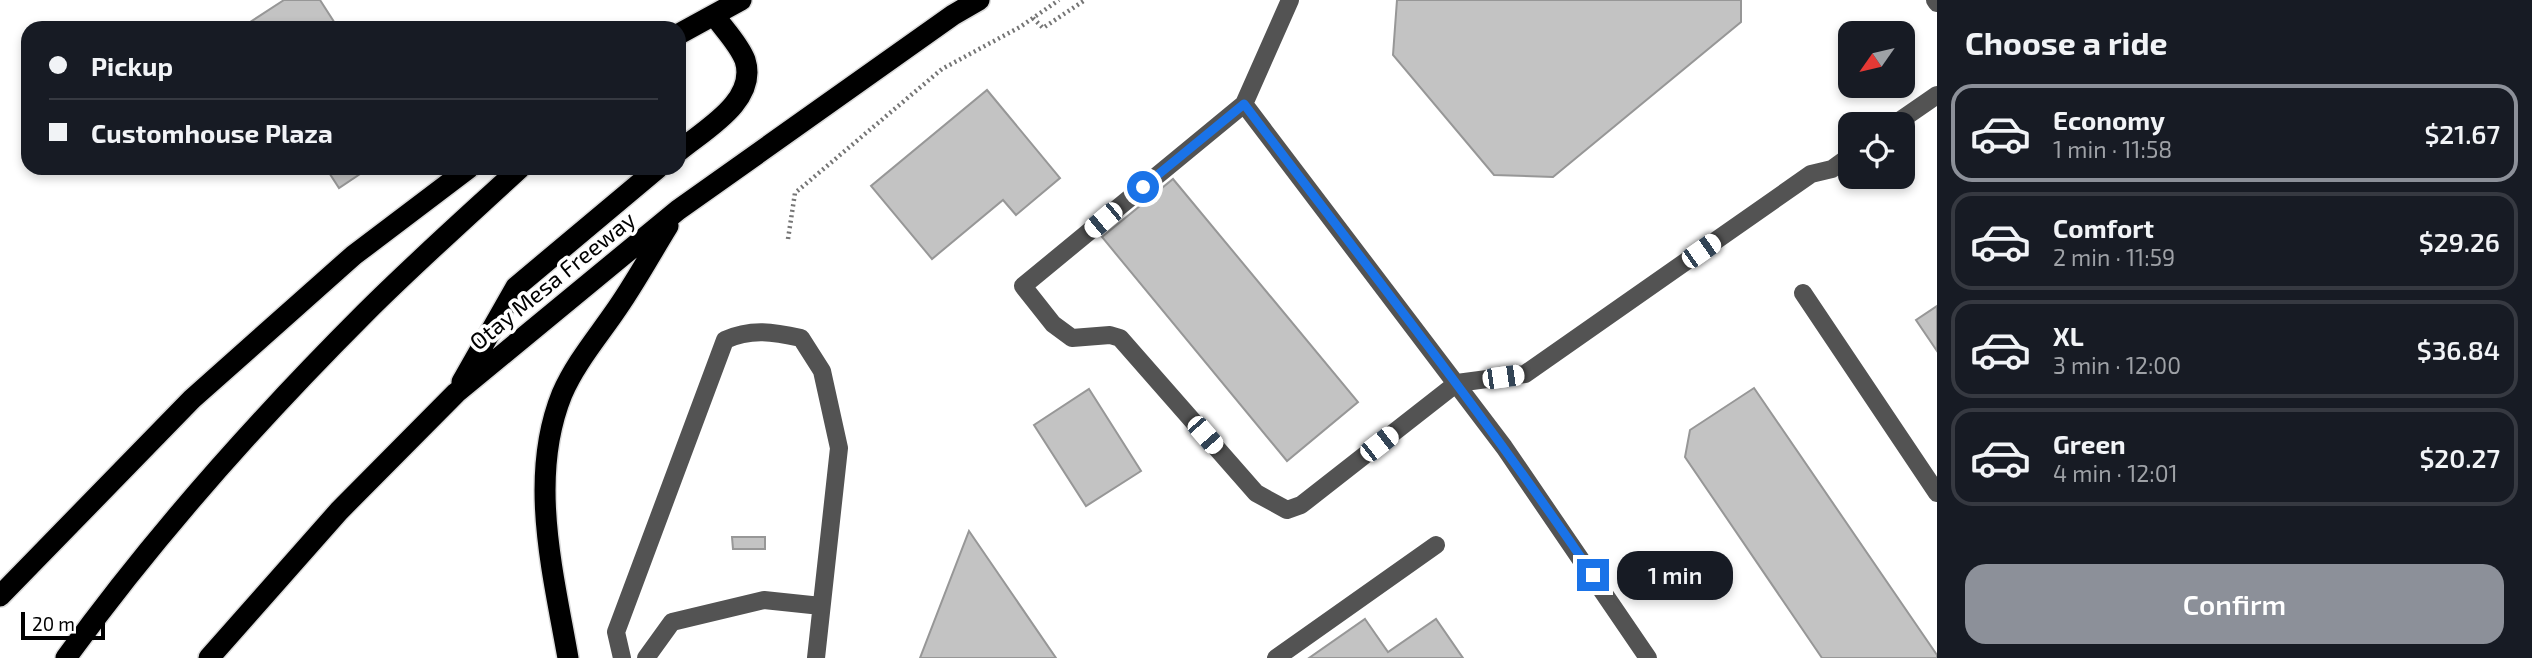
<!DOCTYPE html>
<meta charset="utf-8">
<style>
:root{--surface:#171b24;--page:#242831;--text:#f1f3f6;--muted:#9ea1a6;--line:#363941;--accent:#8c9099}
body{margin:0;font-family:"Exo 2",sans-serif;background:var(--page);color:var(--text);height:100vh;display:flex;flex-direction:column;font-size:26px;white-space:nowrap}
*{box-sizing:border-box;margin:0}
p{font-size:23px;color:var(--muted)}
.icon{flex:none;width:38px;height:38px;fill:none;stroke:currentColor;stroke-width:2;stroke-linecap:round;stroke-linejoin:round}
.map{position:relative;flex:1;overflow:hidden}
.panel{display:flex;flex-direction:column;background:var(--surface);width:595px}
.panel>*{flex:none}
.guide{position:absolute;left:21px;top:21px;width:665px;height:154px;border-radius:21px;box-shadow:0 4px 10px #0003;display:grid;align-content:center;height:154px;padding:0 28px;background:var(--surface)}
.needle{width:46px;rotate:236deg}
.buttons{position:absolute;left:1838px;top:21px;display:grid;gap:14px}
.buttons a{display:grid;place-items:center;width:77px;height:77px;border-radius:14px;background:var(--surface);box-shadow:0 4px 10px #0003;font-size:35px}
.scale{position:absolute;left:21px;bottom:18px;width:84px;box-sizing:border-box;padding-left:7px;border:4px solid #000;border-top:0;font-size:19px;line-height:24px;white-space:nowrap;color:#000;-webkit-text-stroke:5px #fff;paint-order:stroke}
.end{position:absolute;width:32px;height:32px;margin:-16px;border:9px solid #1a73e8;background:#fff;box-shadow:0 0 0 4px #fff}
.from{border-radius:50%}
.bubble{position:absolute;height:49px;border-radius:21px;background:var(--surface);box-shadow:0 4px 10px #0003;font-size:23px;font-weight:600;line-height:49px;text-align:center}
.car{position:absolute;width:21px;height:42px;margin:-21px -10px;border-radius:9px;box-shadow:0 0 5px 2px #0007;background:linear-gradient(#fff 24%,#345 0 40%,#fff 0 76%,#345 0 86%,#fff 0)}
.guide b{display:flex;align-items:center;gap:24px;height:66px;font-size:26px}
.guide b+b{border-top:2px solid var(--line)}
.guide i{width:18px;height:18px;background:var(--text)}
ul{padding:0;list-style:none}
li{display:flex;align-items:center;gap:21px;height:98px;margin:0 14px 10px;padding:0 14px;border:4px solid var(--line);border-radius:21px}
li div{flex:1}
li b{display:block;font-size:26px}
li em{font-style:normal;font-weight:600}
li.selected{border-color:var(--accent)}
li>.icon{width:63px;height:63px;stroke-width:1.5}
h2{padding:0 28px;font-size:32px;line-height:84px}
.action{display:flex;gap:14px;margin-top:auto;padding:14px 28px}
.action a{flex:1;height:80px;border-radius:21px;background:var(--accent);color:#fff;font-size:28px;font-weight:600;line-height:80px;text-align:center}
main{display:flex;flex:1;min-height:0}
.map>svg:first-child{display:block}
.building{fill:#c3c3c3;stroke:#979797;stroke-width:2}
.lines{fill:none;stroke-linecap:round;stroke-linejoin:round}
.highway-casing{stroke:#dbdbdb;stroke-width:24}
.path{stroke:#757575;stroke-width:4.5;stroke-dasharray:2 3.5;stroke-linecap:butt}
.minor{stroke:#535353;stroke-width:18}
.highway{stroke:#000;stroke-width:21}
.route{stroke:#1a73e8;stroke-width:9}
.labels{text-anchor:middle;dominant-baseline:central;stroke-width:7;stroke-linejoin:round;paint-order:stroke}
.street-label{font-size:23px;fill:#000;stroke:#fff}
</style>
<main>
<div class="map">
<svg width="1937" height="658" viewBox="0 0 1937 658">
<rect width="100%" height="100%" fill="#fff"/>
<!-- building -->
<path class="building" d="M 284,0 L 320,0 L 338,28 L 241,28 Z
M 1397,0 L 1741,0 L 1741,22 L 1553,177 L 1494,175 L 1393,55 Z
M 987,90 L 1060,178 L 1016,215 L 1003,200 L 932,259 L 871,186 Z
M 326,168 L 369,168 L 339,188 Z
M 1173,179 L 1358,402 L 1287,461 L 1102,237 Z
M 1937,306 L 1937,351 L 1916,320 Z
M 1754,388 L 1937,655 L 1937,658 L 1822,658 L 1685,457 L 1690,430 Z
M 1089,389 L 1141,471 L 1086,506 L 1034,425 Z
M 969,531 L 1056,658 L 920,658 Z
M 732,537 L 765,537 L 765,549 L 733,549 Z
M 1365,619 L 1388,652 L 1436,619 L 1463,658 L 1309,658 Z"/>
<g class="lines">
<!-- highway casing -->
<g class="highway-casing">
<path id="highway" d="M 679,34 L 741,0
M 679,151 C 704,130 758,101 745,60 C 739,44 723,28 714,15
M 462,382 L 516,287 L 658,168
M 0,596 L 192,399 L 354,255 L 469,168
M 66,658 C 155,535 258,420 365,313 C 415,263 468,216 520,168
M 209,658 L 339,511 L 456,393 L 678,210 L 953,15 L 979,0
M 568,658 C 553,572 528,478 562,394 C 575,364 596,339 614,313 C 634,285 650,255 668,226"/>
</g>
<!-- path -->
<path class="path" d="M 1033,18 L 1043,28 L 1085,0
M 788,239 L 795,193 L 942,69 L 1020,27 L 1059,0"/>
<!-- minor -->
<path class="minor" d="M 1290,0 L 1244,104 L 1023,286 L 1053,324 L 1072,338 L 1110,335 L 1120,338 L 1256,493 L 1287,510 L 1301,505 L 1457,383
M 1935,0 L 1937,3
M 1244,104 L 1504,447 L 1648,658
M 1895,124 L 1937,95
M 1803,293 L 1937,493
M 1457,383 L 1525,374 L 1811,174 L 1832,169 L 1850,156
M 622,658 L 616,632 L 725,340 C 751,328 774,332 801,338 L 822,371 L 839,448 L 816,658
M 646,658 L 672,622 L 764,600 L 821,606
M 1276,658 L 1436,545"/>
<!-- highway -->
<use href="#highway" class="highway"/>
</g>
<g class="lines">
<!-- route -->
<path class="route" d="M 1143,187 L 1244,104 C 1362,260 1483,413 1593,575"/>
</g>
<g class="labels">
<!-- street labels -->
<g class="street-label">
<text transform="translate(552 280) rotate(-39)">Otay Mesa Freeway</text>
</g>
</g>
</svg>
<div class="buttons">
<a><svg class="needle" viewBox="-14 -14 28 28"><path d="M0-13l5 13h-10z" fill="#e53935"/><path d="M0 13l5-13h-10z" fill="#9ea1a6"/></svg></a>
<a><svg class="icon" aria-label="locate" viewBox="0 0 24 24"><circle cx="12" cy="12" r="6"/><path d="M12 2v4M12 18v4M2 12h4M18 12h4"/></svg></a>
</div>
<div class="scale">20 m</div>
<i class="end from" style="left:1143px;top:187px"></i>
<i class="end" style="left:1593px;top:575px"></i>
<div class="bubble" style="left:1617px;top:551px;width:116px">1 min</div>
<i class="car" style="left:1103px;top:220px;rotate:230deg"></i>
<i class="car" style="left:1701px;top:251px;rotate:55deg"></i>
<i class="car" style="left:1503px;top:377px;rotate:82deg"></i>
<i class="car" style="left:1205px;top:435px;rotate:139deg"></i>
<i class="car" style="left:1379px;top:444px;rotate:52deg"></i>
<div class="guide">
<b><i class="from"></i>Pickup</b>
<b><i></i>Customhouse Plaza</b>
</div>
</div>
<section class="panel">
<h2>Choose a ride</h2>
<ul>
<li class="selected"><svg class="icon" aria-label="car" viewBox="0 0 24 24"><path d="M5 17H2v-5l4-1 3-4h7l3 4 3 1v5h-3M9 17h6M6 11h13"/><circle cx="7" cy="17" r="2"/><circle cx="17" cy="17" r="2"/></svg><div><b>Economy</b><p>1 min · 11:58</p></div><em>$21.67</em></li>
<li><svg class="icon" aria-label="car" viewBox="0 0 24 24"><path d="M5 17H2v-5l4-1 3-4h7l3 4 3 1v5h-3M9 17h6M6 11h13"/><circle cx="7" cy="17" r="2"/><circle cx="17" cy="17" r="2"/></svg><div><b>Comfort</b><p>2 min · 11:59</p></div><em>$29.26</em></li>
<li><svg class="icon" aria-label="car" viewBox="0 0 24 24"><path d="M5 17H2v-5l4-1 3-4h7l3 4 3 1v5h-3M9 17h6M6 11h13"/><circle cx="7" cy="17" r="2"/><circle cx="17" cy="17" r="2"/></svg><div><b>XL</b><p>3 min · 12:00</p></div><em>$36.84</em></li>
<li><svg class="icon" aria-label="car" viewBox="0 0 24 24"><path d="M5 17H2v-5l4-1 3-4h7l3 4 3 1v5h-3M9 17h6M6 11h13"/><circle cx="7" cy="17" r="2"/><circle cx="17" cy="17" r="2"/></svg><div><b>Green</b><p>4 min · 12:01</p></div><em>$20.27</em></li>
</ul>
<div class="action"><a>Confirm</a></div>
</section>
</main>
